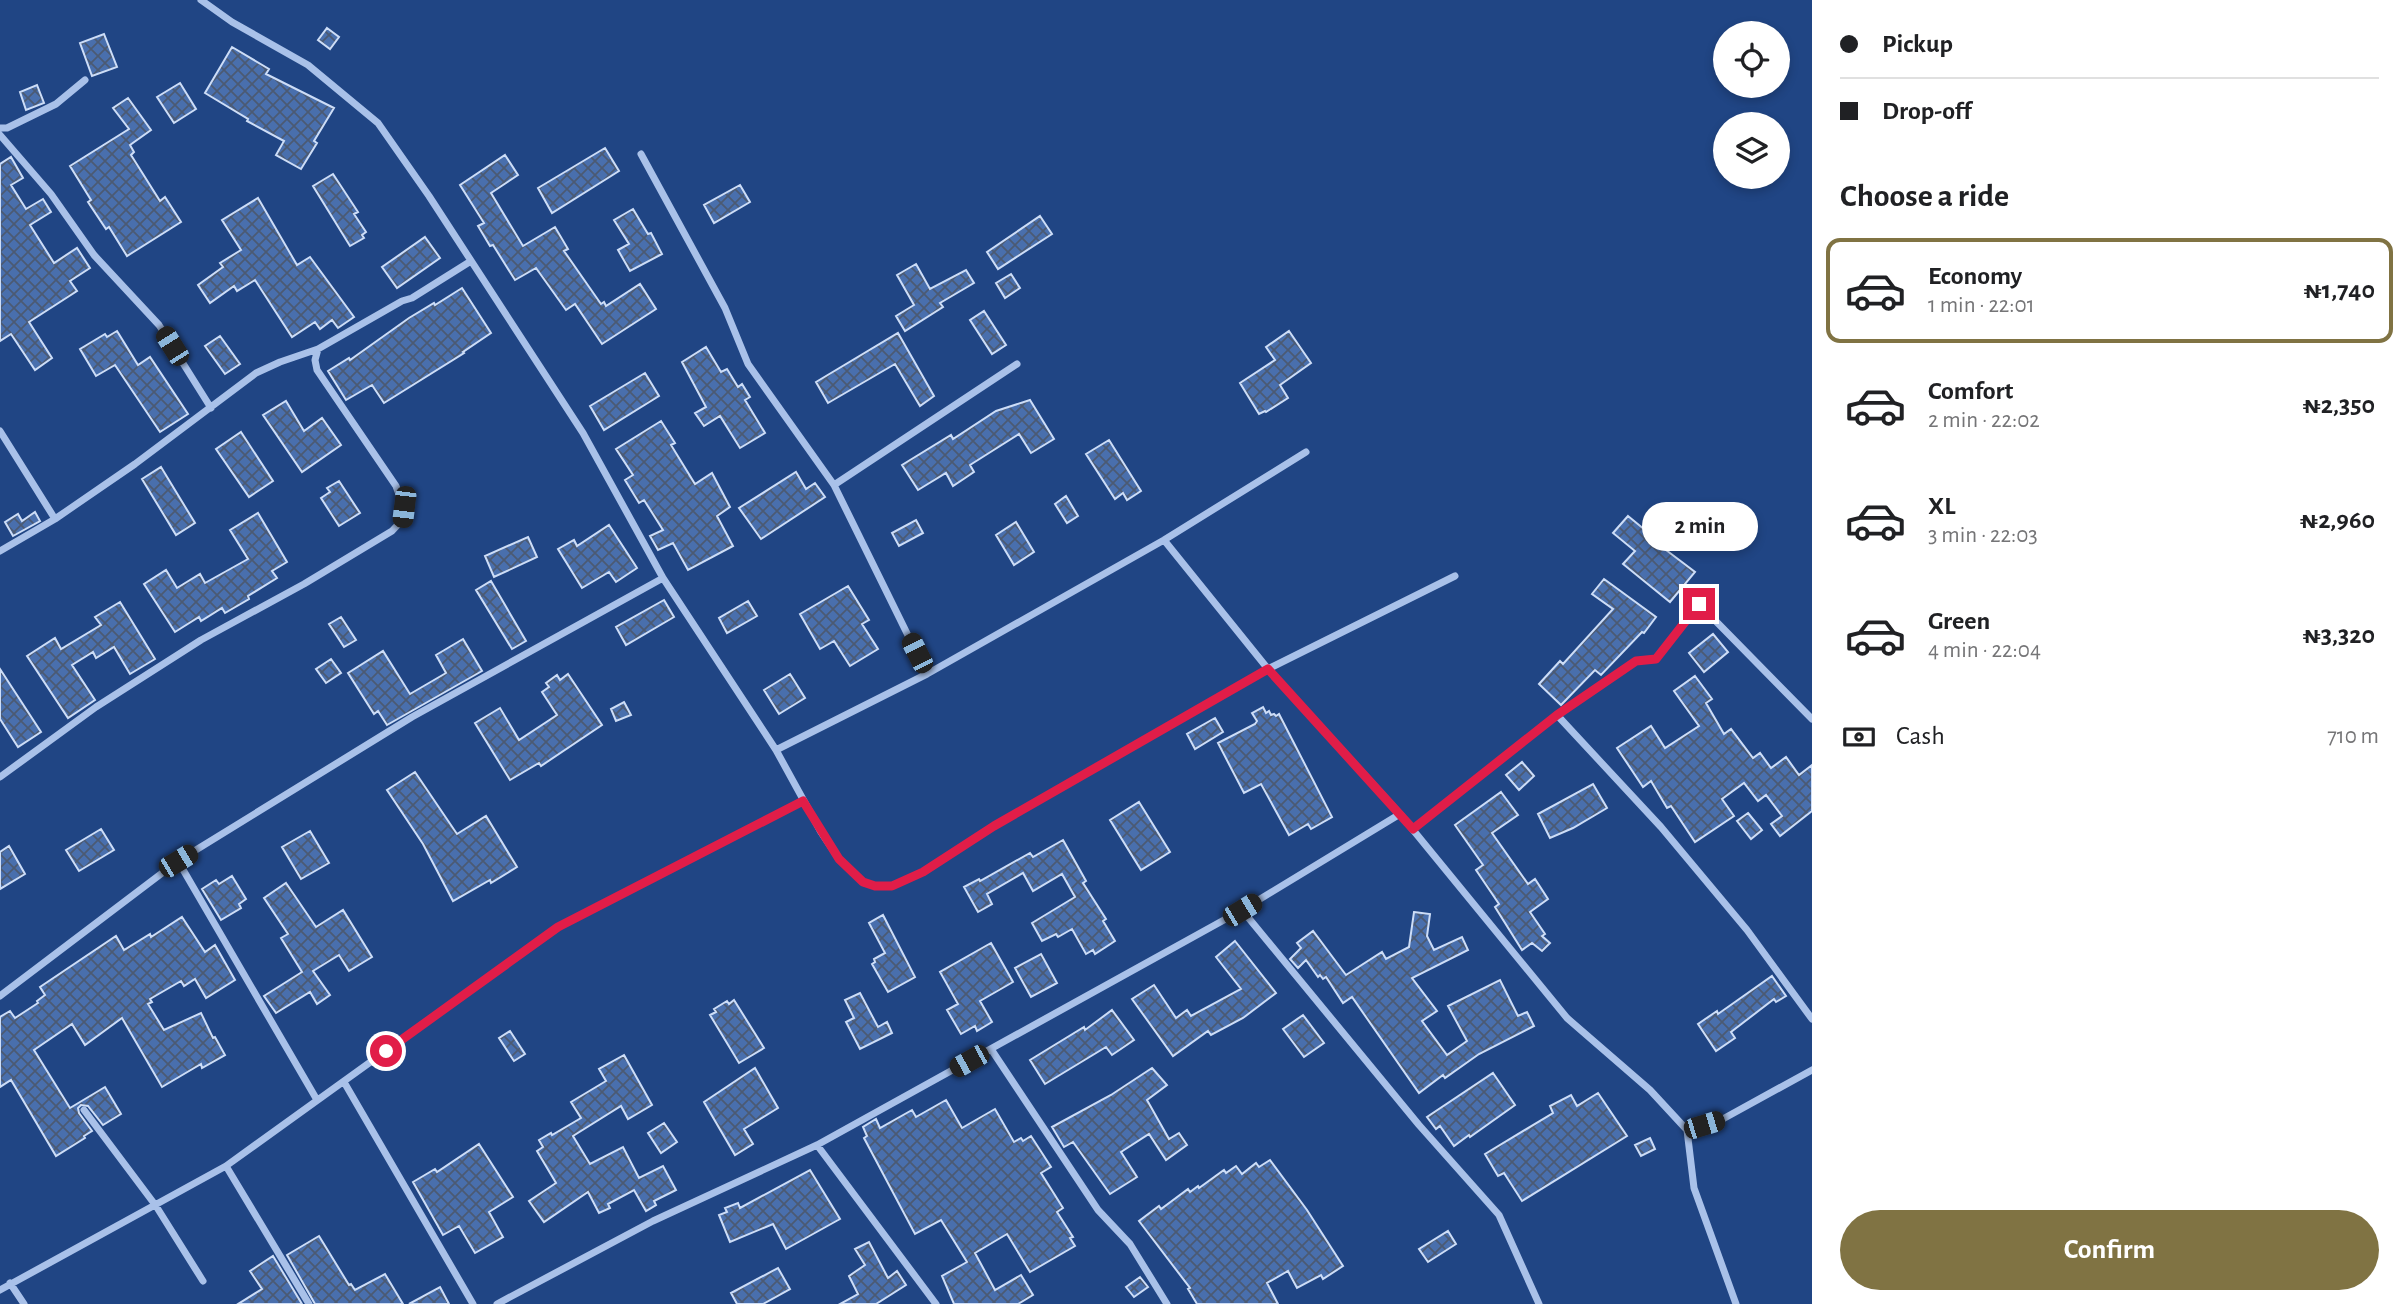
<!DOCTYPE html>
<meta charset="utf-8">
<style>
:root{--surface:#fff;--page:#f6f6f6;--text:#202124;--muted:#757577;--line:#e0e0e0;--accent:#807343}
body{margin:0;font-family:"Alegreya Sans",sans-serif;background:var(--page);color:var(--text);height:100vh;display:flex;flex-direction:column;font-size:26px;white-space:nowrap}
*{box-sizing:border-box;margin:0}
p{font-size:23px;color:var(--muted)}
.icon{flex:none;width:38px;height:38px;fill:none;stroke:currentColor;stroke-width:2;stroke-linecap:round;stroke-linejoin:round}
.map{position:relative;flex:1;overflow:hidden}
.sheet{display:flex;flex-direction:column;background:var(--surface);width:595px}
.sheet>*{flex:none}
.hud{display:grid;align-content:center;height:154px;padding:0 28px;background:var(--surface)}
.controls{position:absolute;left:1713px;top:21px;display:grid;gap:14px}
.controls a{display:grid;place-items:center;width:77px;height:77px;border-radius:50%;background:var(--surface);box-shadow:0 4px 10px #0003;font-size:35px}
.end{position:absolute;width:32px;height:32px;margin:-16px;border:9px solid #e11d48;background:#fff;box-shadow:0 0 0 4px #fff}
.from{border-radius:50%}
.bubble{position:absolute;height:49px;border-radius:24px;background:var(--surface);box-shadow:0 4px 10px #0003;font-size:23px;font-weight:600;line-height:49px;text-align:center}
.car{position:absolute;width:21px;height:42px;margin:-21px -10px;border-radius:9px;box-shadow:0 0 5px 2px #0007;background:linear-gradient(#222 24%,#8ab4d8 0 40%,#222 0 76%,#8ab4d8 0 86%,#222 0)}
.hud b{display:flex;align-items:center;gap:24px;height:66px;font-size:26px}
.hud b+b{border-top:2px solid var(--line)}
.hud i{width:18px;height:18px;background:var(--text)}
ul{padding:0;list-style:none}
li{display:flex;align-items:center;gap:21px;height:105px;margin:0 14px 10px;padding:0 14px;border:4px solid transparent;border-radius:14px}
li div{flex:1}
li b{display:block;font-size:26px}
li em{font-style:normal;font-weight:600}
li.selected{border-color:var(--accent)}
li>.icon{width:63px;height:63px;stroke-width:1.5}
h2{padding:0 28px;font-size:32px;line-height:84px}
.pay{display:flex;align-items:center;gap:18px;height:77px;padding:0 28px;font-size:26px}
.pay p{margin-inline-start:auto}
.cta{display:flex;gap:14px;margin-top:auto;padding:14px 28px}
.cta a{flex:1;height:80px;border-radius:42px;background:var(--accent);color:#fff;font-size:28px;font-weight:600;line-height:80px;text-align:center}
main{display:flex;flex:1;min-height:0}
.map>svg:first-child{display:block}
.building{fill:url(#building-cross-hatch);stroke:#cdddf7;stroke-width:2}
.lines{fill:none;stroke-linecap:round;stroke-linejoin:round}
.street{stroke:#a9c1e9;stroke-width:7}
.route{stroke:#e11d48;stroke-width:9}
</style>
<main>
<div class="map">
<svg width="1812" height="1304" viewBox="0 0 1812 1304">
<defs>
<pattern id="building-cross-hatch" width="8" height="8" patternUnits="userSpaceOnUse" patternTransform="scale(1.75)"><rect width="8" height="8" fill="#496fad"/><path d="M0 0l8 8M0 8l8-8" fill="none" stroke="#4b5a73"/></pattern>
</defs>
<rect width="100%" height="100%" fill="#204584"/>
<!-- building -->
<path class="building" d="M 327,28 L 339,37 L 330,49 L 318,40 Z
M 104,34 L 117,67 L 92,76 L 80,43 Z
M 232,47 L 269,69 L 266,74 L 334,108 L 314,141 L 317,143 L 301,169 L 276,155 L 284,141 L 247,121 L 248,119 L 205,93 Z
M 180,83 L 196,109 L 174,123 L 157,97 Z
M 37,85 L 44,103 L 26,110 L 20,92 Z
M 128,98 L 151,130 L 130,145 L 134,152 L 131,155 L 160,201 L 165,197 L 181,222 L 127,256 L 109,227 L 106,229 L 88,202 L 91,200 L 70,166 L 129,129 L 113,108 Z
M 605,148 L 619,171 L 552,213 L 538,188 Z
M 505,155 L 518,175 L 491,193 L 523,246 L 555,227 L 568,249 L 564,251 L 601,304 L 604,302 L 606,306 L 640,284 L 656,309 L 602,344 L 575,304 L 566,310 L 536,268 L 515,280 L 493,245 L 490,246 L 478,226 L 484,223 L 460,185 Z
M 11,157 L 23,178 L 11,185 L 26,209 L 43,199 L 51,212 L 30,225 L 54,263 L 77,248 L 90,268 L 70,281 L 77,291 L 29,322 L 52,358 L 35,370 L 11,334 L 0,341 L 0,164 Z
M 333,174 L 358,212 L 354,214 L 366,232 L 362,235 L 364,238 L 350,246 L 313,186 Z
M 740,185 L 750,202 L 714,223 L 704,205 Z
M 258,198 L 297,265 L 310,257 L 354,317 L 338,328 L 332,320 L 320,329 L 315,322 L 292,337 L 255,280 L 237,291 L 234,286 L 210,303 L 198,285 L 223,267 L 220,263 L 241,250 L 222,220 Z
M 633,209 L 648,234 L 651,233 L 662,254 L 630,271 L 618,250 L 629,244 L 614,220 Z
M 1040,216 L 1052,234 L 998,269 L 987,252 Z
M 425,237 L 440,258 L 397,288 L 382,267 Z
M 916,264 L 930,289 L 966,270 L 974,283 L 940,303 L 943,307 L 905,331 L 896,316 L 914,305 L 897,275 Z
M 1011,274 L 1020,288 L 1005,298 L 996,283 Z
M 462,288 L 491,333 L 463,352 L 464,353 L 384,403 L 372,385 L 346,400 L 328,371 L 349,358 L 350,360 L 409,318 L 434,303 L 435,305 Z
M 984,311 L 1006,345 L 992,354 L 970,320 Z
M 117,331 L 138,365 L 150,357 L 188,414 L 160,432 L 115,365 L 96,376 L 80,349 L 105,334 L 107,337 Z
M 1289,331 L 1311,363 L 1280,385 L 1288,398 L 1266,412 L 1265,411 L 1259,414 L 1240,383 L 1275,360 L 1266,347 Z
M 898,333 L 934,396 L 920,406 L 895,364 L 828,403 L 816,382 Z
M 220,336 L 240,364 L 225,374 L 205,346 Z
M 706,347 L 721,372 L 727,369 L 738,387 L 742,384 L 750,397 L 745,400 L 765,433 L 740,448 L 720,416 L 704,426 L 695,413 L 706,407 L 682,362 Z
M 645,373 L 659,396 L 604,430 L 590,406 Z
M 1030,400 L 1054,439 L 1031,453 L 1019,434 L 970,465 L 974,472 L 953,486 L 946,473 L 918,490 L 902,465 L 951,435 L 953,439 L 996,411 Z
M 286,401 L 304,431 L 322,418 L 341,445 L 302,472 L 263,415 Z
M 661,421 L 675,443 L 671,445 L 695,484 L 712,473 L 730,507 L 717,516 L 733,546 L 688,570 L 673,543 L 658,550 L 650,536 L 663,530 L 644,500 L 639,503 L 625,480 L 633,475 L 616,449 Z
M 241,432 L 273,481 L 249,497 L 216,449 Z
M 1109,440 L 1141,491 L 1127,500 L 1123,493 L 1115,499 L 1086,454 Z
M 161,467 L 195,523 L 176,535 L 142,479 Z
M 796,472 L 806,489 L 815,483 L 825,497 L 761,539 L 739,508 Z
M 339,481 L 360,513 L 339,526 L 321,498 L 330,492 L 327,488 Z
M 1066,496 L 1078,516 L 1067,523 L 1055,504 Z
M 35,512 L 40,521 L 13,536 L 5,522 L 18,514 L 22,521 Z
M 258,513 L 287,562 L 272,571 L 277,578 L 248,596 L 249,599 L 225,613 L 222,608 L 201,621 L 199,617 L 175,632 L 144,584 L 166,570 L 177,588 L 200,574 L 205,583 L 248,559 L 230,530 Z
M 1628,516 L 1667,548 L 1666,550 L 1695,572 L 1670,602 L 1623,564 L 1635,551 L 1613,533 Z
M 916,520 L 923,533 L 899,546 L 892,533 Z
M 1016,522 L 1034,552 L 1014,565 L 996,535 Z
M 609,525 L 637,568 L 616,582 L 609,572 L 582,588 L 558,549 L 574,540 L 577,546 Z
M 528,537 L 537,557 L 494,577 L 485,556 Z
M 1604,579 L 1656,617 L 1644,633 L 1642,632 L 1601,675 L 1595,670 L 1561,705 L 1539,684 L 1560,661 L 1563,664 L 1613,609 L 1592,594 Z
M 491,581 L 526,641 L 512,649 L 476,590 Z
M 848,586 L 869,620 L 862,624 L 878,649 L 850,666 L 834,641 L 820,649 L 800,614 Z
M 664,600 L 674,617 L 626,645 L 616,627 Z
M 748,601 L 757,616 L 727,633 L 719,618 Z
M 120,602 L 155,659 L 130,674 L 114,647 L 96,658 L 93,652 L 72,665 L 95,700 L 68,718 L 27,656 L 55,638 L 61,649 L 101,625 L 95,617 Z
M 341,617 L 356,640 L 344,647 L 329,624 Z
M 1713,634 L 1728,652 L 1704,672 L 1689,653 Z
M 463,639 L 482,671 L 387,725 L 378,711 L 374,714 L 348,673 L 383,651 L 410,694 L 446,673 L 436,655 Z
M 331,659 L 341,673 L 326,683 L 316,669 Z
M 0,669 L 41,732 L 18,747 L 0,719 Z
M 568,674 L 602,725 L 541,766 L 539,763 L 510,780 L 475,723 L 500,708 L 519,740 L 557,715 L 542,692 L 549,687 L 546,683 L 557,675 L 560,680 Z
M 790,674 L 805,698 L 779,714 L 764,690 Z
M 1695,676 L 1712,699 L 1706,703 L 1724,734 L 1731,729 L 1753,758 L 1760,753 L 1771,768 L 1786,757 L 1799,775 L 1812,765 L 1812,811 L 1780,836 L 1771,824 L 1782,816 L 1766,795 L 1758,801 L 1744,783 L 1722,799 L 1734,816 L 1695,842 L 1671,806 L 1667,808 L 1651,781 L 1643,787 L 1617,748 L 1651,726 L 1665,748 L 1699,726 L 1674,691 Z
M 624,702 L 631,715 L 616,721 L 611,709 Z
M 1263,707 L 1266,713 L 1269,711 L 1271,715 L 1274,714 L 1276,716 L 1279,714 L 1332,817 L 1311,829 L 1308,824 L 1289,835 L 1261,784 L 1244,793 L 1218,743 L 1255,724 L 1257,721 L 1252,713 Z
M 1215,718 L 1223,732 L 1195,749 L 1187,734 Z
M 1522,762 L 1534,776 L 1519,790 L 1506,775 Z
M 415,772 L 457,834 L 486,816 L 517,867 L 491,883 L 490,880 L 453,901 L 423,844 L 387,790 Z
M 1593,784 L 1607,808 L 1573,828 L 1550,838 L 1538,814 Z
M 1501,792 L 1518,815 L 1492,833 L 1528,884 L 1535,879 L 1548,899 L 1530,912 L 1545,934 L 1542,936 L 1550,943 L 1542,951 L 1532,943 L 1522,950 L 1495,907 L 1499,904 L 1476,870 L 1483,865 L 1455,825 Z
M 1139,802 L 1170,852 L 1141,870 L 1110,820 Z
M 1748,813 L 1762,830 L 1751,839 L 1737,821 Z
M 101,829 L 114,850 L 79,871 L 66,850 Z
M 310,831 L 329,863 L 301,879 L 282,847 Z
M 1063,840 L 1086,881 L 1083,883 L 1106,919 L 1103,921 L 1115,941 L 1095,954 L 1093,950 L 1086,954 L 1072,929 L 1058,937 L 1056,934 L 1042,941 L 1032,923 L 1075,897 L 1062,874 L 1033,891 L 1023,873 L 987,894 L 992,904 L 978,912 L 964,887 L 979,879 L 980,881 L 1030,853 L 1033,857 Z
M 9,846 L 25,874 L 0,889 L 0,852 Z
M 232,876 L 246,899 L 239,904 L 241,908 L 221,920 L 202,889 L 216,880 L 219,884 Z
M 286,883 L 316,927 L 343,910 L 372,957 L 349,971 L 339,955 L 313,971 L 330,995 L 317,1004 L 310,992 L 276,1013 L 264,996 L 302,972 L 281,938 L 288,934 L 264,898 Z
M 1414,912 L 1430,914 L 1427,936 L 1434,950 L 1462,937 L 1468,950 L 1412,978 L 1437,1011 L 1422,1021 L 1447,1055 L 1467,1041 L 1448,1006 L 1500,980 L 1518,1016 L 1527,1012 L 1534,1026 L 1479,1054 L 1445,1078 L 1443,1075 L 1419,1093 L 1352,997 L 1343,1003 L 1326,977 L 1323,979 L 1320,975 L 1318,977 L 1306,960 L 1298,968 L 1290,959 L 1301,948 L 1297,943 L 1313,931 L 1346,975 L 1382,952 L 1386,959 L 1409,947 Z
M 883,915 L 915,977 L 888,992 L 872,964 L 875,962 L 874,959 L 885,953 L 869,923 Z
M 182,917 L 205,952 L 215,945 L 235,980 L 206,998 L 195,979 L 184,986 L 181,981 L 150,999 L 152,1002 L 148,1004 L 164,1030 L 201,1013 L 213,1038 L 215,1037 L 225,1055 L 202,1068 L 201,1064 L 162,1087 L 122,1018 L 85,1045 L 72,1024 L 34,1050 L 70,1108 L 105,1087 L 121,1114 L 103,1125 L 88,1106 L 81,1105 L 78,1108 L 79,1113 L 92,1131 L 84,1136 L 85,1138 L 56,1156 L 11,1080 L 0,1087 L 0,1017 L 10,1011 L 15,1018 L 38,1003 L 37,1001 L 45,995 L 40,987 L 116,936 L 124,950 L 150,934 L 151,937 Z
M 1235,941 L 1276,993 L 1243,1018 L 1211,1035 L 1208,1031 L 1173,1056 L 1132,999 L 1154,985 L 1176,1018 L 1187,1010 L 1191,1016 L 1241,989 L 1216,957 Z
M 991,943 L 1013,982 L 980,1001 L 992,1022 L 977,1031 L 975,1026 L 961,1034 L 947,1010 L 958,1004 L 940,972 Z
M 1041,954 L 1057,983 L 1031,997 L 1015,968 Z
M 1772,976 L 1786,996 L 1776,1002 L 1774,999 L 1731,1032 L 1735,1038 L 1716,1051 L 1698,1024 L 1717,1011 L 1718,1014 Z
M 860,993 L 878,1027 L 887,1022 L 892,1033 L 860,1049 L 846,1022 L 854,1018 L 845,1000 Z
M 734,1000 L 764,1048 L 739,1063 L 710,1015 L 716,1012 L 714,1009 L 727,1001 L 729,1004 Z
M 1112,1010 L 1134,1040 L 1112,1055 L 1106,1047 L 1045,1084 L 1030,1060 L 1084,1027 L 1085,1030 Z
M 1303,1015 L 1324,1043 L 1304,1057 L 1283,1029 Z
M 510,1031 L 525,1054 L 514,1061 L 499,1038 Z
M 624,1055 L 652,1105 L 628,1119 L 621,1106 L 573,1136 L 590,1164 L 623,1147 L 639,1178 L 663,1166 L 676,1190 L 654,1201 L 656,1205 L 646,1211 L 634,1190 L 608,1204 L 610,1208 L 599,1213 L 588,1192 L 544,1222 L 529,1201 L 556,1183 L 537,1151 L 543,1147 L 539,1140 L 551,1133 L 552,1135 L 581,1118 L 571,1102 L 606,1081 L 599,1069 Z
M 755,1068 L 778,1108 L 744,1129 L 753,1144 L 735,1155 L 704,1102 Z
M 1152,1068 L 1167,1085 L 1147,1100 L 1169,1139 L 1179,1133 L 1187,1145 L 1166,1160 L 1149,1134 L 1121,1152 L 1137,1177 L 1110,1194 L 1073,1142 L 1064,1147 L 1052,1127 L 1111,1095 Z
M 1493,1073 L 1515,1105 L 1470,1137 L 1469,1135 L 1454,1146 L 1440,1126 L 1436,1129 L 1427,1117 Z
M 1598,1093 L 1627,1136 L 1522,1201 L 1504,1173 L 1498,1176 L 1485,1154 L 1553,1113 L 1550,1106 L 1571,1095 L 1577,1106 Z
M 946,1100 L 962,1128 L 995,1109 L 1014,1142 L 1021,1138 L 1023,1141 L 1031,1136 L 1051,1167 L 1041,1173 L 1063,1208 L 1057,1212 L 1073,1237 L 1070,1238 L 1075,1246 L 1030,1272 L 1007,1234 L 975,1253 L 995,1290 L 1021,1275 L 1033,1295 L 1018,1304 L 954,1304 L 942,1276 L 967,1262 L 941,1220 L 915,1234 L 864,1138 L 867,1136 L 863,1127 L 876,1119 L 880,1128 L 912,1110 L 916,1117 Z
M 664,1123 L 677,1142 L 661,1153 L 648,1133 Z
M 1650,1138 L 1655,1149 L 1641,1156 L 1635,1145 Z
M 479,1144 L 513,1197 L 489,1212 L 503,1237 L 475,1253 L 459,1226 L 443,1235 L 413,1182 L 435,1169 L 437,1172 Z
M 1270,1160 L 1307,1210 L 1343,1266 L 1323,1279 L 1321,1275 L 1297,1288 L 1288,1271 L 1267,1283 L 1278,1304 L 1197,1304 L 1188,1289 L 1190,1288 L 1139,1221 L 1159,1206 L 1161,1209 L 1188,1189 L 1190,1192 L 1198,1186 L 1199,1188 L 1224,1170 L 1226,1173 L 1236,1166 L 1242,1174 L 1256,1163 L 1259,1167 Z
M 810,1170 L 840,1219 L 786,1249 L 773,1224 L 730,1242 L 719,1215 L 727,1212 L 725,1208 L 738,1203 L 740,1208 Z
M 1448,1231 L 1456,1244 L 1428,1262 L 1419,1249 Z
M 319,1236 L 349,1285 L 351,1284 L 355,1290 L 385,1274 L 403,1304 L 315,1304 L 287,1255 Z
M 869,1242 L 888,1278 L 897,1271 L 906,1285 L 876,1304 L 840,1304 L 858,1294 L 849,1276 L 865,1265 L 855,1249 Z
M 273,1256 L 302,1304 L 238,1304 L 262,1289 L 250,1271 Z
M 778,1268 L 790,1289 L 763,1304 L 737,1304 L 731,1293 Z
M 1140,1277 L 1148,1287 L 1134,1297 L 1126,1287 Z
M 440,1287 L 449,1304 L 409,1304 Z"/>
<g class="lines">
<!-- street -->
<path class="street" d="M 201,0 L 232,22 L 308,65 L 378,123 L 429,196 L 583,433 L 663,578 L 776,750 L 821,832 L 839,859 L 863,882 L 875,886 L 892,886 L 923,872 L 994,826 L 1268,669 L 1455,576
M 0,128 L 7,128 L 56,104 L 85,80
M 0,135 L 51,194 L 94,255 L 159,325 L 211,408
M 641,154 L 725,308 L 748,364 L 834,485 L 927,674
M 0,431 L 55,519
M 834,485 L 1017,364
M 1164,540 L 1268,669 L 1400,814 L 1567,1018 L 1650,1090 L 1687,1130 L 1694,1188 L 1736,1304
M 0,551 L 55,519 L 135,464 L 256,373 L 280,362 L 318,349 L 402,301 L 412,298 L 471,261
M 1557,715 L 1661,827 L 1747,930 L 1812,1019
M 776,750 L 927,674 L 1164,540 L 1306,452
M 0,777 L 96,707 L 201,640 L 304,584 L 392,531 C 409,515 403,506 396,486 L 317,370 L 315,360 L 318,349
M 1413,829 L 1557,715 L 1636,661 L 1656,659 L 1699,604 L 1812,719
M 178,861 L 317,1100
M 1242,910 L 1419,1125 L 1499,1215 L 1539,1304
M 0,996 L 178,861 L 412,717 L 663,578
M 991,1049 L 1098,1210 L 1130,1244 L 1167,1304
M 344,1082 L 473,1304
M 84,1110 L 156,1206 L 203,1281
M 1687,1130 L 1721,1120 L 1812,1070
M 817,1145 L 936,1304
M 226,1166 L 309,1304
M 10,1283 L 24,1304
M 0,1290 L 226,1166 L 558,927 L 803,801
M 497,1304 L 653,1221 L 817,1145 L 1242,910 L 1400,814"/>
</g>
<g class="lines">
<!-- route -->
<path class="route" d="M 386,1051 L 558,927 L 803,801 L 839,859 L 863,882 L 875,886 L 892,886 L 923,872 L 994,826 L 1268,669 L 1413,829 L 1557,715 L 1636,661 L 1656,659 L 1699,604"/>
</g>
</svg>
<div class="controls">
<a><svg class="icon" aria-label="locate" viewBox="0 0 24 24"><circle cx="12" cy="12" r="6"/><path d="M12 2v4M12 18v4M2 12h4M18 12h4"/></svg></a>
<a><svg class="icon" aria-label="layers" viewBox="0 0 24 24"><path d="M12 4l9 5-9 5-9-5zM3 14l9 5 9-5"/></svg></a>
</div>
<i class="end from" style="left:386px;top:1051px"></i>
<i class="end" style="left:1699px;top:604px"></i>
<div class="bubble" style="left:1642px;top:502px;width:116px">2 min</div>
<i class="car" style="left:172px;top:346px;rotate:328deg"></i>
<i class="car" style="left:404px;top:507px;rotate:187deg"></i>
<i class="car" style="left:917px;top:653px;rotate:333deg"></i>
<i class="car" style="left:178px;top:861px;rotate:59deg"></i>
<i class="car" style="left:1242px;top:910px;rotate:59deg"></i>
<i class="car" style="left:969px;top:1061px;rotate:241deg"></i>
<i class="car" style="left:1704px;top:1125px;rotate:73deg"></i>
</div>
<section class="sheet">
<div class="hud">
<b><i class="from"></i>Pickup</b>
<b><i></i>Drop-off</b>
</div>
<h2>Choose a ride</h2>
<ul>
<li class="selected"><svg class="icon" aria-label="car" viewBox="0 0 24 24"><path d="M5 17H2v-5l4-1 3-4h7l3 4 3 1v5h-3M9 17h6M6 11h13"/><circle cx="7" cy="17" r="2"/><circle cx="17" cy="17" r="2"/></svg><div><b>Economy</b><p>1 min · 22:01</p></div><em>₦1,740</em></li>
<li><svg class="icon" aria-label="car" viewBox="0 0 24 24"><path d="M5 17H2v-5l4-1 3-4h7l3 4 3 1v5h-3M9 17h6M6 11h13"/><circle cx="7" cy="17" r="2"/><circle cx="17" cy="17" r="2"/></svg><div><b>Comfort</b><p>2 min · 22:02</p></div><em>₦2,350</em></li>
<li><svg class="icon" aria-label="car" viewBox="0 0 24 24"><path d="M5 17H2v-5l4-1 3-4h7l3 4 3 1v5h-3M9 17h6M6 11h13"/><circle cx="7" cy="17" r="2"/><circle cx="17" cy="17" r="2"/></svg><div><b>XL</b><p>3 min · 22:03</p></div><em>₦2,960</em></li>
<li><svg class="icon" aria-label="car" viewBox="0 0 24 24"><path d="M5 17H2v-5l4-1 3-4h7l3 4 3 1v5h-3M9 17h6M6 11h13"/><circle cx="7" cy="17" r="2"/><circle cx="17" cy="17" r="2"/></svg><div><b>Green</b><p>4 min · 22:04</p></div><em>₦3,320</em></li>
</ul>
<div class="pay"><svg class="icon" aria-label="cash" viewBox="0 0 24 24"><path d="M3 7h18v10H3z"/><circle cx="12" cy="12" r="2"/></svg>Cash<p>710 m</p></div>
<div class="cta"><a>Confirm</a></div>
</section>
</main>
